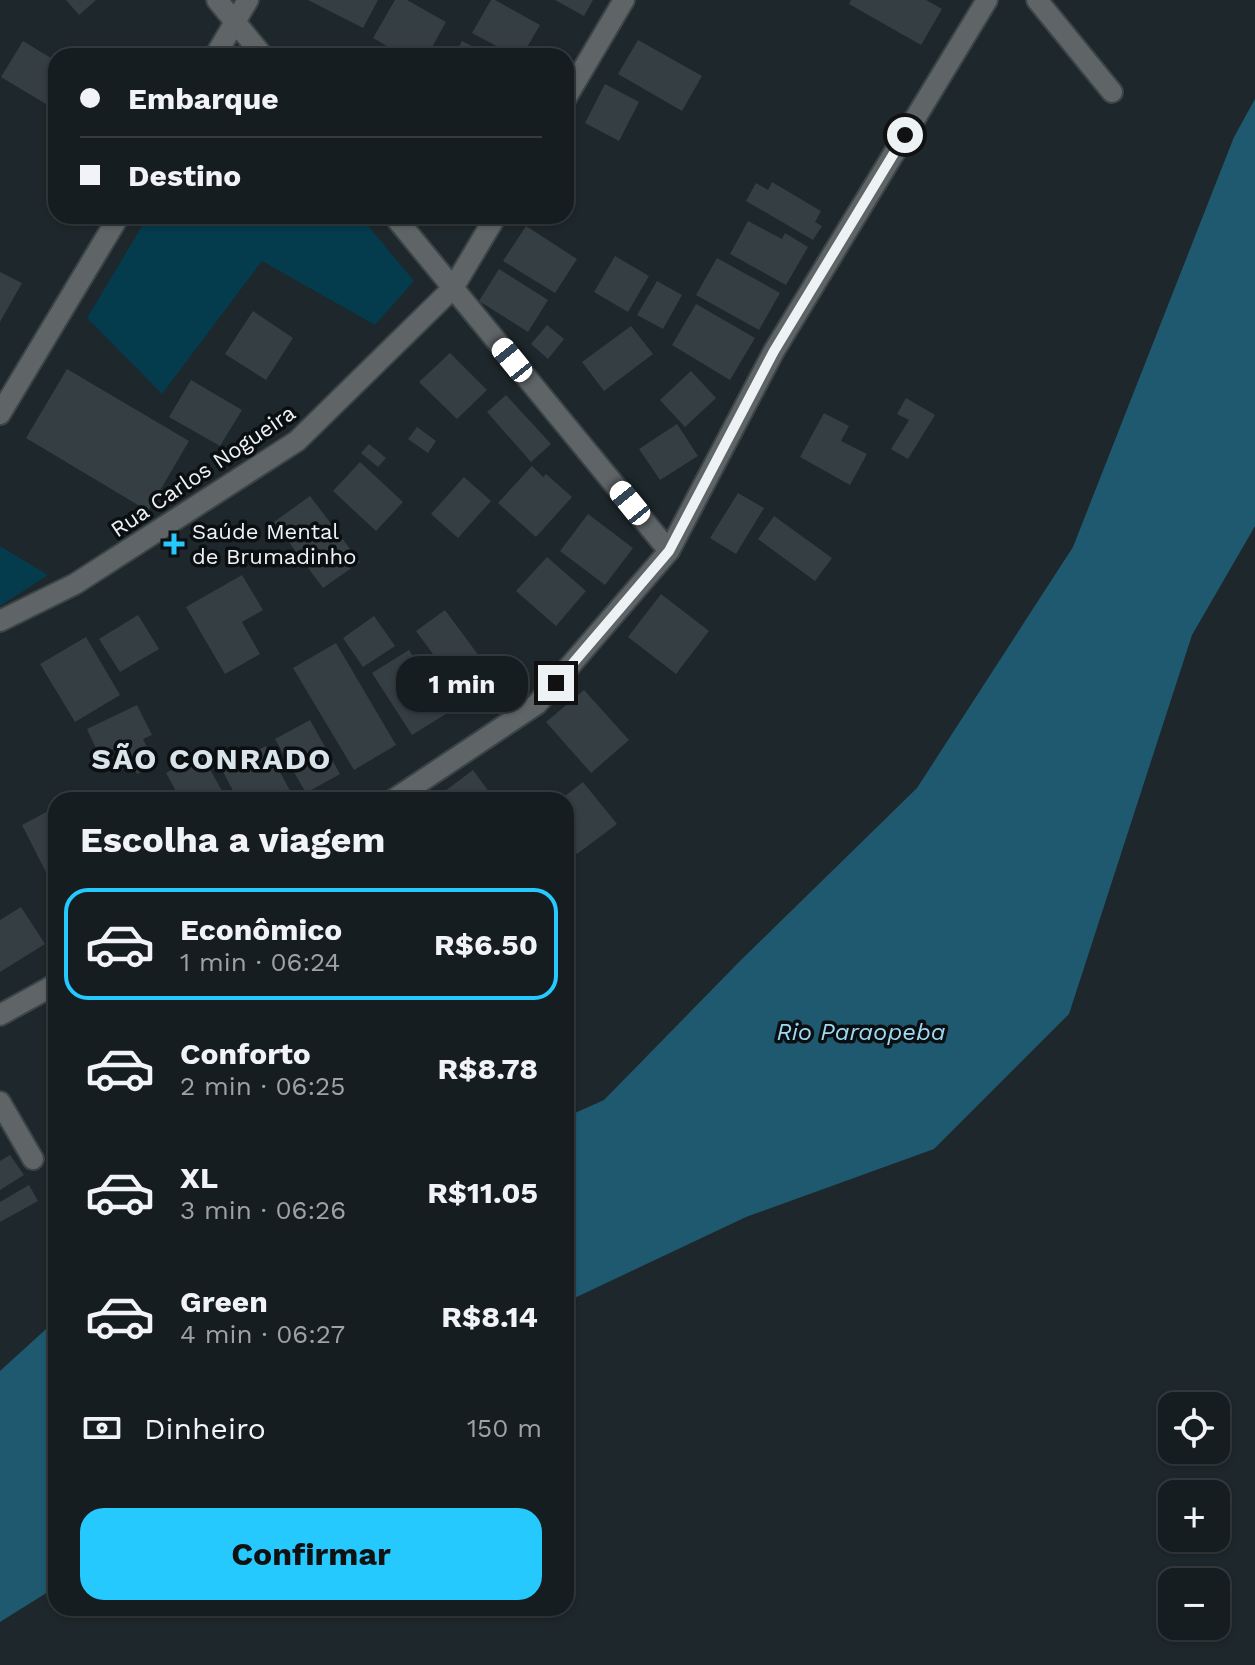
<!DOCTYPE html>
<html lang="pt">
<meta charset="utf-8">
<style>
:root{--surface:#161d20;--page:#232a2d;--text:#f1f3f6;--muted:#9ea2a5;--line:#353b3e;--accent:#26c9fe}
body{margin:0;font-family:"Work Sans",sans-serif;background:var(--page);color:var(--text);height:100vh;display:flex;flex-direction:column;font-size:30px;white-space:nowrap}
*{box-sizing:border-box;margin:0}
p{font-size:26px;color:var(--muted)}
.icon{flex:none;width:44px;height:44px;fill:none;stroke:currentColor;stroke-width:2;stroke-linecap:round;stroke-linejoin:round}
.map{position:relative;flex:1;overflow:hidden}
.details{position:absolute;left:48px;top:792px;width:526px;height:824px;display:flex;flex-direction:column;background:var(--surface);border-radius:24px;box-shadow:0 2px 6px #0004,0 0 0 2px var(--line)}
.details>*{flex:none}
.guide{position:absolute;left:48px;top:48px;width:526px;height:176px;border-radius:24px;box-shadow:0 2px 6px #0004,0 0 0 2px var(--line);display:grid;align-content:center;height:176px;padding:0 32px;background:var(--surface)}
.tools{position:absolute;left:1158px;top:1392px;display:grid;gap:16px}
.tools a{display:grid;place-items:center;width:72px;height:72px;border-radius:16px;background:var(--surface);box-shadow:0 2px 6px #0004,0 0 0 2px var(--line);font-size:40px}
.end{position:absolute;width:36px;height:36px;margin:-18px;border:10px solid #edf3f5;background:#111;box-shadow:0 0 0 4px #111}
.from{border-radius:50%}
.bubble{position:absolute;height:56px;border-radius:24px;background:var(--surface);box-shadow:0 2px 6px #0004,0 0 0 2px var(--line);font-size:26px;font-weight:700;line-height:56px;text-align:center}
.car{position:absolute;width:24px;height:48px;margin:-24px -12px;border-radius:10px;box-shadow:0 0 6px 2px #0007;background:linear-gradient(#fff 24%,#345 0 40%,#fff 0 76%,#345 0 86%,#fff 0)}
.guide b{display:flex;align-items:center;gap:28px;height:76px;font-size:30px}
.guide b+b{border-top:2px solid var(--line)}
.guide i{width:20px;height:20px;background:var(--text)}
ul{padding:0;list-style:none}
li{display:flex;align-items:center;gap:24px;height:112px;margin:0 16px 12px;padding:0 16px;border:4px solid transparent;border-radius:24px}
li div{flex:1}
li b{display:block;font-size:30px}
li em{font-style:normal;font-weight:700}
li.active{border-color:var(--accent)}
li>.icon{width:72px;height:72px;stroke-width:1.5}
h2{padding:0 32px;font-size:36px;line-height:96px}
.pay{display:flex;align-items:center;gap:20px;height:88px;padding:0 32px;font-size:30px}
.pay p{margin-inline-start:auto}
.button{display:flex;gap:16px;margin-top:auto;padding:16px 32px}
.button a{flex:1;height:92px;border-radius:24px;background:var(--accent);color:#111;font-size:32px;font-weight:700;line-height:92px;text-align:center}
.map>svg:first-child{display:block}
.green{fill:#043b4d}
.water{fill:#1f596f}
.building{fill:#353f43}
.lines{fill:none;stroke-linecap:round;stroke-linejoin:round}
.street-casing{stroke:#3b4447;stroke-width:24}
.street{stroke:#5f6466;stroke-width:20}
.route{stroke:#edf3f5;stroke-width:10}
.poi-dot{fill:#26c9fe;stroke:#0b0f11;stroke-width:3}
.labels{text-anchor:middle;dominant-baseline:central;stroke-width:7;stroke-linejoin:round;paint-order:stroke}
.street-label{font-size:22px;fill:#edf3f5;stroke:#0b0f11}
.poi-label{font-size:22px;fill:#edf3f5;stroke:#0b0f11;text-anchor:start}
.water-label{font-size:24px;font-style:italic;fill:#9fdaf4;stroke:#0b0f11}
.district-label{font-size:30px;font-weight:bold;letter-spacing:2px;fill:#d8e4e9;stroke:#0b0f11}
</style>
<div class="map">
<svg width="1255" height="1665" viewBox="0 0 1255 1665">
<rect width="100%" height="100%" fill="#1e272b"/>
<!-- green -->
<path class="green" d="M 148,216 L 360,216 L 414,281 L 375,325 L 262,261 L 162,394 L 87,318 Z
M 0,546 L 48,575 L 0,606 Z"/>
<!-- water -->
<path class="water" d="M 1255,99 L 1255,526 L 1192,635 L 1069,1014 L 934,1149 L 746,1217 L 566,1302 L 566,1117 L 604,1100 L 740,961 L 917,788 L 1073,547 L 1234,137 Z
M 56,1320 L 56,1587 L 0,1622 L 0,1371 Z"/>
<!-- building -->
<path class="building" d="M 66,0 L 96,0 L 79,15 Z
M 308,0 L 378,0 L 363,28 Z
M 395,0 L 407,0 L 446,22 L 427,56 L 404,56 L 373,38 Z
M 491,0 L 495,0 L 540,25 L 522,56 L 515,56 L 472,33 Z
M 555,0 L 593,0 L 584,16 Z
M 851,0 L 926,0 L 942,9 L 921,45 L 849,4 Z
M 638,40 L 702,76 L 682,111 L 618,74 Z
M 23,41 L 56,61 L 56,110 L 1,77 Z
M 462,41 L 491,56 L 454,56 Z
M 605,84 L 639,102 L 619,141 L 585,123 Z
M 772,182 L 821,211 L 815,222 L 822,226 L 813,240 L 746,201 L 756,183 L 768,190 Z
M 748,221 L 782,239 L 785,233 L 808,247 L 786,285 L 730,254 Z
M 526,226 L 577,259 L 555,293 L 503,261 Z
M 615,256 L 649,276 L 628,312 L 594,292 Z
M 717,258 L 780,293 L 759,330 L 696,295 Z
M 499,269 L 548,300 L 528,332 L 479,301 Z
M 0,272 L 22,283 L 0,322 Z
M 657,281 L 682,295 L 663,329 L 637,315 Z
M 696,304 L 755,338 L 730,380 L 672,345 Z
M 253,311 L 293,338 L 266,380 L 225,354 Z
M 547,325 L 564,339 L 548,359 L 531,344 Z
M 631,326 L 653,354 L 604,391 L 582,362 Z
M 450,353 L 487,390 L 457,419 L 419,382 Z
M 67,369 L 189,441 L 148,511 L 26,438 Z
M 691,371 L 716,398 L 685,427 L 660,400 Z
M 191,380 L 242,410 L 220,446 L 169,417 Z
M 506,395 L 551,444 L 531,462 L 487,412 Z
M 906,398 L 935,415 L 908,459 L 891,449 L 909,420 L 897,414 Z
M 824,413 L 849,426 L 841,441 L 867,454 L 850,485 L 800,457 Z
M 677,424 L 698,456 L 660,480 L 639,449 Z
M 417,427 L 436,441 L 428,453 L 408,439 Z
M 369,444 L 386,458 L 378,467 L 361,453 Z
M 360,462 L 403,502 L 376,531 L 333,491 Z
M 532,466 L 543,477 L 546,474 L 572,497 L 536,537 L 498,503 Z
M 464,477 L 491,501 L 458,538 L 431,514 Z
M 738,493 L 764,508 L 736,554 L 710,538 Z
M 310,496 L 360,562 L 323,588 L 274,522 Z
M 588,514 L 633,548 L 605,585 L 560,551 Z
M 774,516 L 832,558 L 815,581 L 758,539 Z
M 547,557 L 586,591 L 556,626 L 516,591 Z
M 242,575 L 263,610 L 242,622 L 260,654 L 225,674 L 186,607 Z
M 661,594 L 709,631 L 676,674 L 628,637 Z
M 445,610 L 499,683 L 470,704 L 416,631 Z
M 138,615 L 159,649 L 120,672 L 99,639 Z
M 374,616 L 395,646 L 363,667 L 343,638 Z
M 86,637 L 120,695 L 75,722 L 40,664 Z
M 336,643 L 396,745 L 354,770 L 293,668 Z
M 409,650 L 449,712 L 412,735 L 372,673 Z
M 584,690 L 629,740 L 591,773 L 546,722 Z
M 137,705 L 152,735 L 143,739 L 156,765 L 137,774 L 123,745 L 99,755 L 87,729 Z
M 310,720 L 340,774 L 306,793 L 275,739 Z
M 266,746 L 295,800 L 238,800 L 222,770 Z
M 201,753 L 227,800 L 181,800 L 166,773 Z
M 473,770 L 495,800 L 445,800 L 441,794 Z
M 583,782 L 617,824 L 577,854 L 566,840 L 566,800 L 560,800 Z
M 56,807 L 56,892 L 22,825 Z
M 21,907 L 45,944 L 0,972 L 0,920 Z
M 10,1155 L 24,1175 L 0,1190 L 0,1161 Z
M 29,1185 L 38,1201 L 0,1222 L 0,1202 Z"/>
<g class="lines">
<!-- street casing -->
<g class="street-casing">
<path id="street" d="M 217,0 L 263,56
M 1037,0 L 1112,92
M 215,56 L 248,0
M 566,98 L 624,0
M 394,216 L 669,551
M 0,414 L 119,216
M 0,621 L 75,584 L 297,441 L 453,288 L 496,216
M 393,800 L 537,704 L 669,551 L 774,351 L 987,0
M 0,1015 L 56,984
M 0,1102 L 33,1159"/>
</g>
<!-- street -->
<use href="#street" class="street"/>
</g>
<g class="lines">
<!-- route -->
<path class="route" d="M 556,683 L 669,551 L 774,351 L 905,135"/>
</g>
<!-- markers -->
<path class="poi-dot" d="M170 532h8v8h8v8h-8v8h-8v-8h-8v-8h8z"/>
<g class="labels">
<!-- street labels -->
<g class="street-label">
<text transform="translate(203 471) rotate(-34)">Rua Carlos Nogueira</text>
</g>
<!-- poi labels -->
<g class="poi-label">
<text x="192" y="531">Saúde Mental<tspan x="192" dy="25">de Brumadinho</tspan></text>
</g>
<!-- water labels -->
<g class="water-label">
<text x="861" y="1032">Rio Paraopeba</text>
</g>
<!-- district labels -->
<g class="district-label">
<text x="212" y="758">SÃO CONRADO</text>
</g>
</g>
</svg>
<div class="tools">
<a><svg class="icon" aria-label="locate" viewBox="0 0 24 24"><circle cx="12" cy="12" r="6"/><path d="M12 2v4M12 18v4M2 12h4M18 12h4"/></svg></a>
<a>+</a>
<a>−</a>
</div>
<i class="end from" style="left:905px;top:135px"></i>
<i class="end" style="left:556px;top:683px"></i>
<div class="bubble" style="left:396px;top:656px;width:132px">1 min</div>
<i class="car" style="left:512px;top:360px;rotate:321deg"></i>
<i class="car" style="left:630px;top:503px;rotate:321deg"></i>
<div class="guide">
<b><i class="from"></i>Embarque</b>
<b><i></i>Destino</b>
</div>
<section class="details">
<h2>Escolha a viagem</h2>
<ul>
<li class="active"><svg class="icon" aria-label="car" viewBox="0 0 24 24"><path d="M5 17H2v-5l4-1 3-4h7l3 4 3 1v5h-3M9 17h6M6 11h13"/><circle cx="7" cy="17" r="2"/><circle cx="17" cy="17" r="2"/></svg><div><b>Econômico</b><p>1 min · 06:24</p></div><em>R$6.50</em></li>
<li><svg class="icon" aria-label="car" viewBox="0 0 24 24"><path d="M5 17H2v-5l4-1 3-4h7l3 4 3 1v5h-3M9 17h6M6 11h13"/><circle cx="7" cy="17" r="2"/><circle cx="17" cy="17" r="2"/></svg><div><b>Conforto</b><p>2 min · 06:25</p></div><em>R$8.78</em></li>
<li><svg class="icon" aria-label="car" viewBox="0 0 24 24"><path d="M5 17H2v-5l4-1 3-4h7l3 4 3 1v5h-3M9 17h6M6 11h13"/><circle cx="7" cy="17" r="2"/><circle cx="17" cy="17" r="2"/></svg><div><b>XL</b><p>3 min · 06:26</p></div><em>R$11.05</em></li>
<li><svg class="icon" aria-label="car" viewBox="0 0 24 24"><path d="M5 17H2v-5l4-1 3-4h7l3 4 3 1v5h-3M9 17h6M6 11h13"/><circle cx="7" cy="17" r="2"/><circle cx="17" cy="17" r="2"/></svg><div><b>Green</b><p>4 min · 06:27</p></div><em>R$8.14</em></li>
</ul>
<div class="pay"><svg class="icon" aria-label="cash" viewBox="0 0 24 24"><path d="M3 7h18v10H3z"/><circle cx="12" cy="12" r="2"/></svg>Dinheiro<p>150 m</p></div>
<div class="button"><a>Confirmar</a></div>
</section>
</div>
